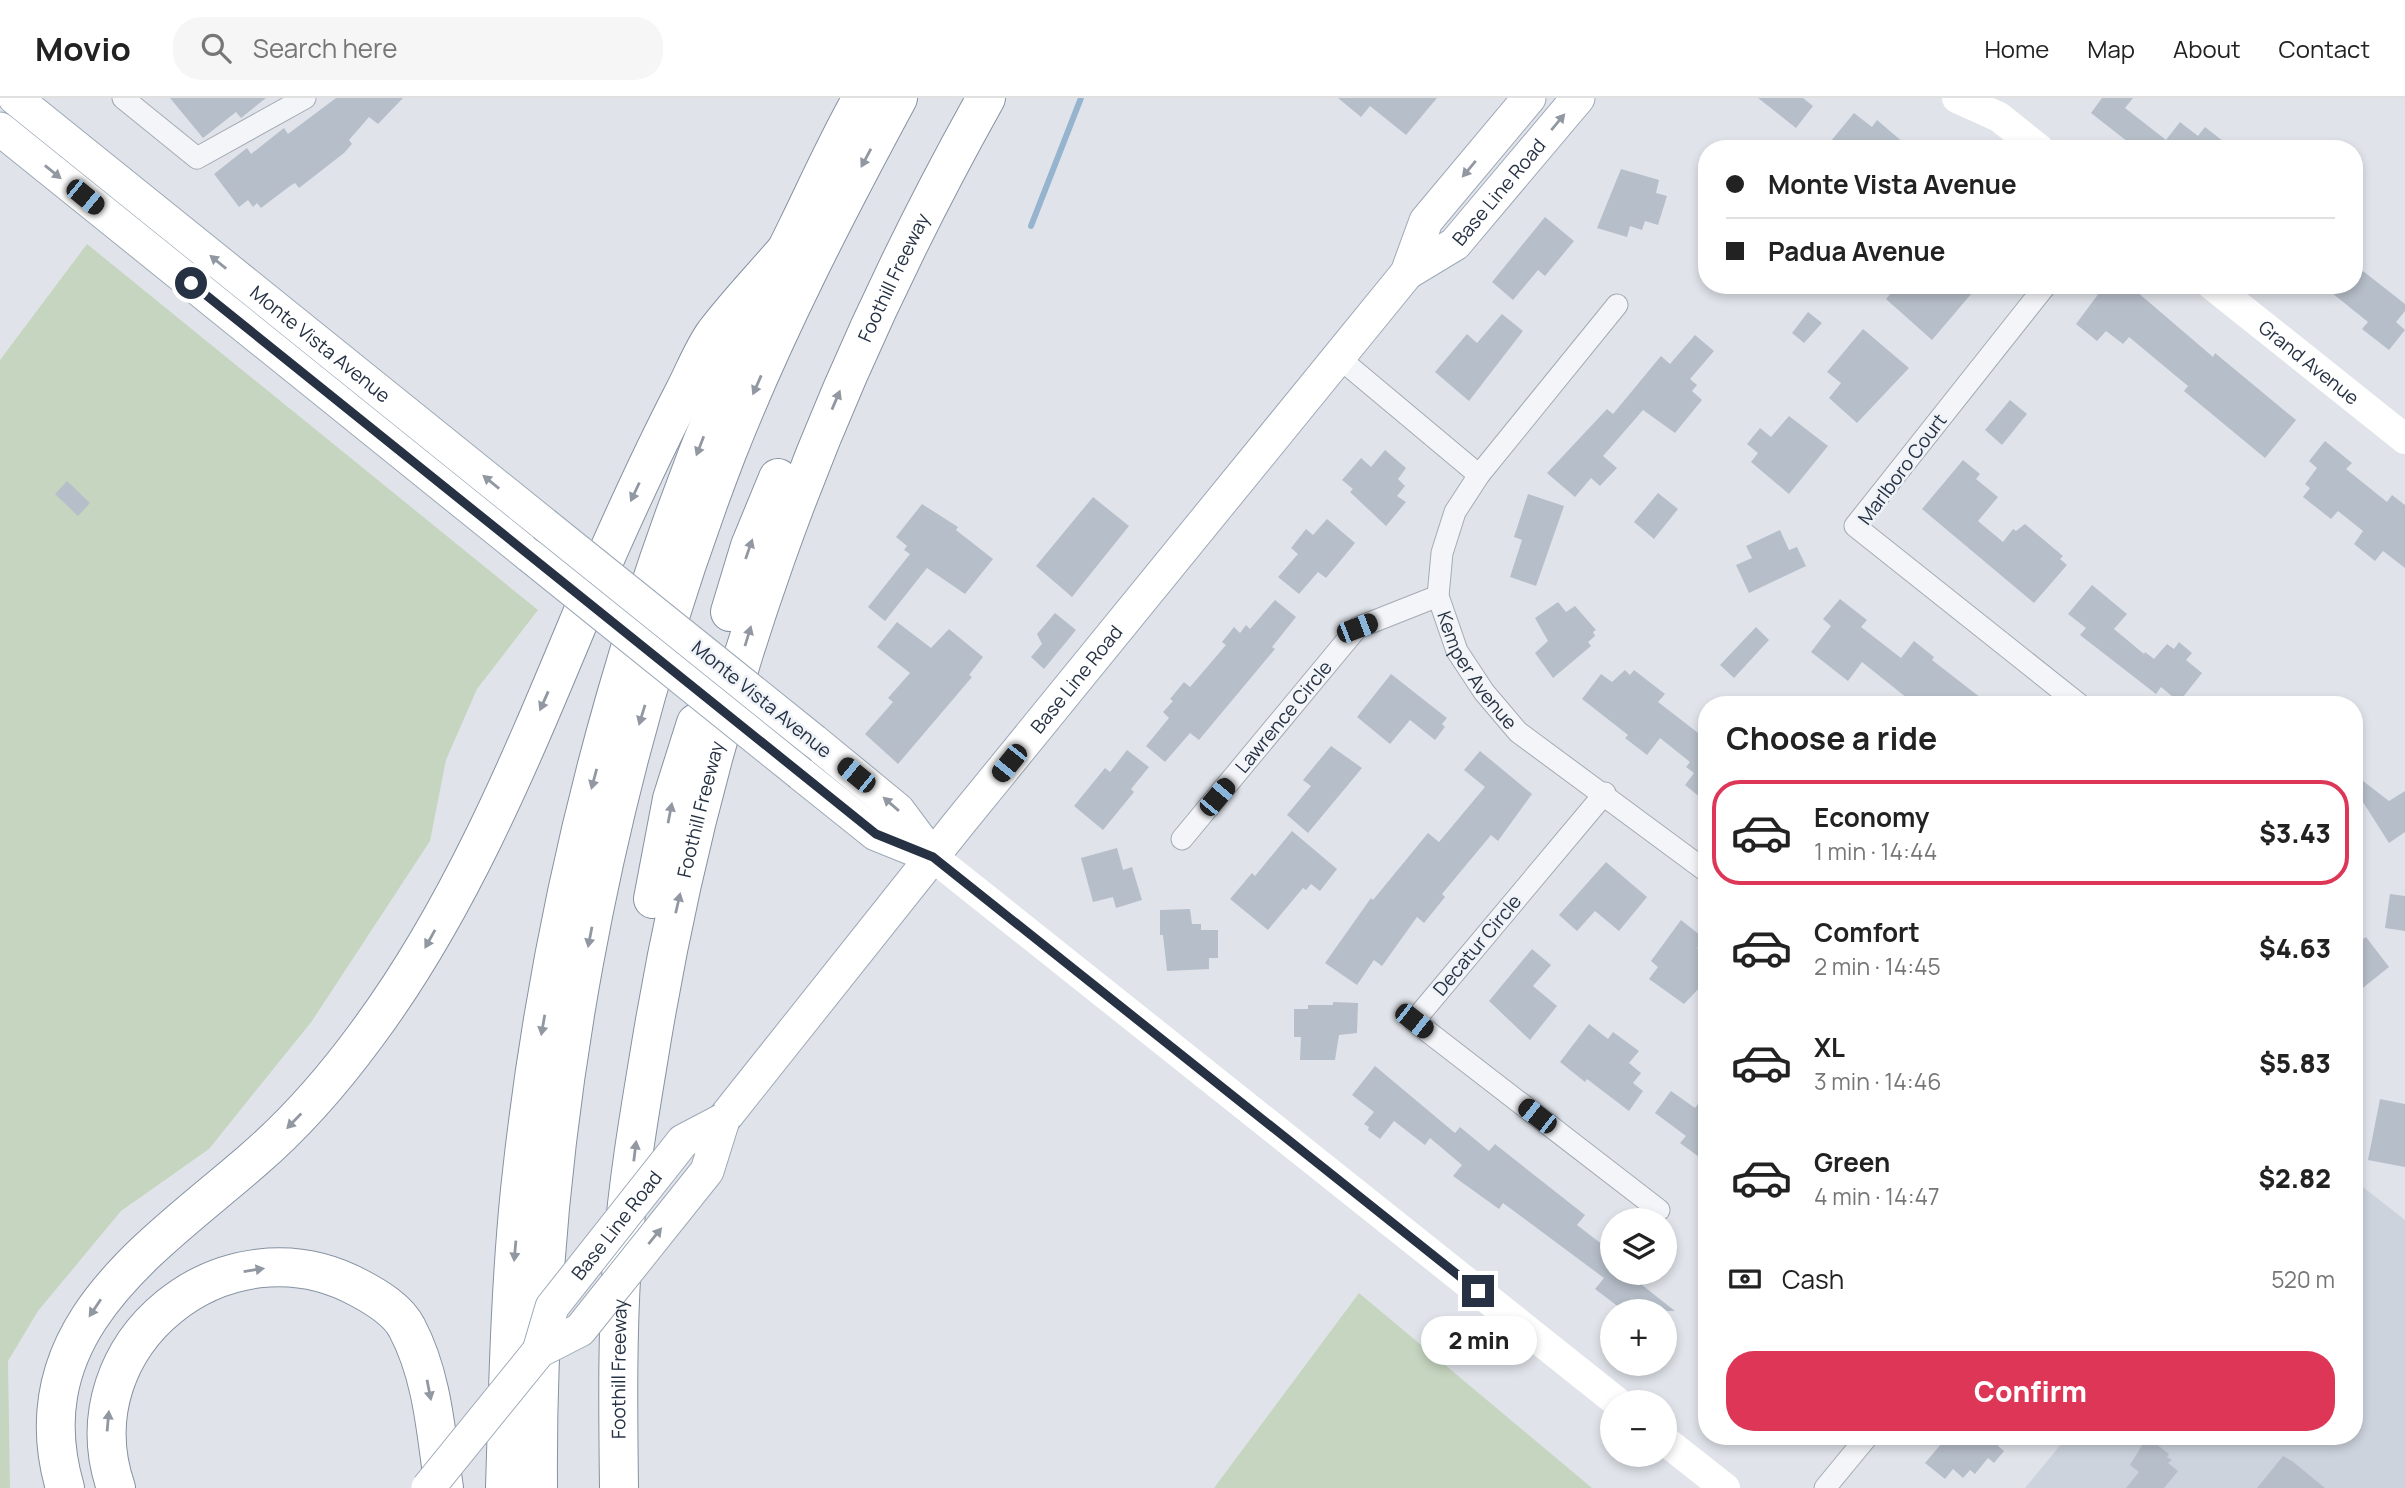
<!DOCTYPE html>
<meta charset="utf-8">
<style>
:root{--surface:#fff;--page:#f6f6f6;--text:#222;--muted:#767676;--line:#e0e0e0;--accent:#dd3657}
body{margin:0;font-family:Manrope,sans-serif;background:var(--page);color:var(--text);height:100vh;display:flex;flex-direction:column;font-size:26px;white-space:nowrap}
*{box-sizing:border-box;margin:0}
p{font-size:23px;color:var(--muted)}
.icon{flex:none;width:38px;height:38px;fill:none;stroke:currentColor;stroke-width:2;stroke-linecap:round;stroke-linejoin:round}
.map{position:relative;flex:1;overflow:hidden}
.side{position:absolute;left:1698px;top:598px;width:665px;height:749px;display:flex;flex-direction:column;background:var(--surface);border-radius:28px;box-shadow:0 4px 10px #0003}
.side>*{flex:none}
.top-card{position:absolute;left:1698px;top:42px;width:665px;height:154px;border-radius:28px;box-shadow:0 4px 10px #0003;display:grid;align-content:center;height:154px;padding:0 28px;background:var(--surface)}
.controls{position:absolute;left:1600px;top:1110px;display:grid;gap:14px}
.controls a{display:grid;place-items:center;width:77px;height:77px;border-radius:50%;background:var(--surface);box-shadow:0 4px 10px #0003;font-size:35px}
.end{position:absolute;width:32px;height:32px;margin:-16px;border:9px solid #263244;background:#fff;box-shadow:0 0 0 4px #fff}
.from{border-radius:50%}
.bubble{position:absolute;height:49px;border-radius:24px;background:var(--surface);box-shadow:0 4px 10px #0003;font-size:23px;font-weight:800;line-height:49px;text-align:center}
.car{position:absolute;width:21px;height:42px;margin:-21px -10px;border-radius:9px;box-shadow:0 0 5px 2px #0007;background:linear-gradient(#222 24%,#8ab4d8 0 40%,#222 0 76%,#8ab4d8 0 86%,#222 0)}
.top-card b{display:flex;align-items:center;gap:24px;height:66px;font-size:26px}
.top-card b+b{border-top:2px solid var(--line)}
.top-card i{width:18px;height:18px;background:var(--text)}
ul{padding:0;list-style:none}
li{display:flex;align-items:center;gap:21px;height:105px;margin:0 14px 10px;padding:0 14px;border:4px solid transparent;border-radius:28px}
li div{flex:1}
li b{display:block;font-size:26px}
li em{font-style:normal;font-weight:800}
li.active{border-color:var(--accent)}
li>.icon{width:63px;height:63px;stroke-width:1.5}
h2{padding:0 28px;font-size:32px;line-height:84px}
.pay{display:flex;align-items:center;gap:18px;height:77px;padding:0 28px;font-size:26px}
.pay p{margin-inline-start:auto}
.cta{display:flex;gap:14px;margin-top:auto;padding:14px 28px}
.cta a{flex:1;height:80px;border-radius:28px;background:var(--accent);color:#fff;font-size:28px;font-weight:800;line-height:80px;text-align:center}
header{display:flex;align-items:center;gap:42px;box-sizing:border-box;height:98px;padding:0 35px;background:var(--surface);border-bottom:2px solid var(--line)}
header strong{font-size:33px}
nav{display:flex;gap:38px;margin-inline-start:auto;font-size:24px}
.search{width:490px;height:63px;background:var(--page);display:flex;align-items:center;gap:18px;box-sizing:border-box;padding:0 24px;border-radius:28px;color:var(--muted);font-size:26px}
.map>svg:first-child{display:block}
.built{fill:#cdd3dd}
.green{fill:#c6d5c0}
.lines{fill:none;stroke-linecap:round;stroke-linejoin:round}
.stream{stroke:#96b4ce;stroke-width:6}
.building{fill:#b6bec9}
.street-casing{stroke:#a4abb5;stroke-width:23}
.primary-casing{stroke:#9da9b7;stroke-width:35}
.highway-casing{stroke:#8592a3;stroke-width:40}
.street{stroke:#f3f5f8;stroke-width:21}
.secondary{stroke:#fff;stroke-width:30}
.primary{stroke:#fff;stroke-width:33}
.highway{stroke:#fff;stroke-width:38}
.primary-bridge-casing{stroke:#9da9b7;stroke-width:35;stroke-linecap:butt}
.primary-bridge{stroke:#fff;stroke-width:33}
.oneway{fill:#9298a2}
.route{stroke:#263244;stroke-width:9}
.labels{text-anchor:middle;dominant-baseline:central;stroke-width:5;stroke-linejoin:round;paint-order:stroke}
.street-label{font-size:19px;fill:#263244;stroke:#eff3f8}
</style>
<header>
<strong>Movio</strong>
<div class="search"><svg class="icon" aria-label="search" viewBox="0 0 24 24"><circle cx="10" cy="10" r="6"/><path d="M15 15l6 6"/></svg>Search here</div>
<nav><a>Home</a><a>Map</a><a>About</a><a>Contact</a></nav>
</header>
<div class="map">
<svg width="2405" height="1390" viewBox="0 0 2405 1390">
<rect width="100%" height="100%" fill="#e0e4ea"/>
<!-- built -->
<path class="built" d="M 2354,1082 L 2405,1122 L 2405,1390 L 2025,1390 L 2067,1339 L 2354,1339 Z"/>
<!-- green -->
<path class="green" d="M 87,146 L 538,512 L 477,591 L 446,662 L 430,743 L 312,923 L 209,1051 L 121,1113 L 38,1213 L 8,1263 L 10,1390 L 0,1390 L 0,262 Z
M 1359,1195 L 1592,1390 L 1214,1390 Z"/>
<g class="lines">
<!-- stream -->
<path class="stream" d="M 1031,128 L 1081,0"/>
</g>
<!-- building -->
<path class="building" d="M 170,0 L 266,0 L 241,20 L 236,14 L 203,40 Z
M 336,0 L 403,0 L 378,26 L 369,19 L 349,42 L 352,46 L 344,55 L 299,90 L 295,85 L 290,88 L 261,110 L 257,105 L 253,109 L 248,102 L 239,109 L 214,76 L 247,50 L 251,56 L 284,30 L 288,36 Z
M 1338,0 L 1437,0 L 1406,37 L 1370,8 L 1361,19 Z
M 1758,0 L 1803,0 L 1813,8 L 1796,30 Z
M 2102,0 L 2133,0 L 2125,10 L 2166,42 L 2180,24 L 2198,38 L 2205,29 L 2233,51 L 2137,51 L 2091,15 Z
M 1854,15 L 1872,29 L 1877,22 L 1911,51 L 1840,51 L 1831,43 Z
M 1621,71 L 1659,82 L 1656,95 L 1667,98 L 1658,127 L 1645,123 L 1642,132 L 1630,128 L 1627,139 L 1597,130 Z
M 1545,119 L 1574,143 L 1545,178 L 1538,172 L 1513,202 L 1492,184 Z
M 2354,166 L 2405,206 L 2405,213 L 2396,224 L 2405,232 L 2389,252 L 2362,231 L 2368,224 L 2322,187 L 2354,187 Z
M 1898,187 L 1963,187 L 1972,195 L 1932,242 L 1886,201 Z
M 2105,187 L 2129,187 L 2213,259 L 2215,255 L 2296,322 L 2265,360 L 2184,293 L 2188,288 L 2129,239 L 2123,246 L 2106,233 L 2097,243 L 2076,226 Z
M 1808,214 L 1822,225 L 1804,245 L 1792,235 Z
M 1502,216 L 1523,233 L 1469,303 L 1435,274 L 1467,236 L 1477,245 Z
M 1863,231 L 1909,270 L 1857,325 L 1829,300 L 1841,285 L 1827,274 Z
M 1695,237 L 1714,253 L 1690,281 L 1697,287 L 1692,293 L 1702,302 L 1675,335 L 1643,312 L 1603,358 L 1617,370 L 1600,388 L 1591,380 L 1575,399 L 1547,375 L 1607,311 L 1613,316 L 1661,258 L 1670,266 Z
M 2010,302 L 2027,316 L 2002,347 L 1985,332 Z
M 1789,318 L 1828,348 L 1789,396 L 1751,364 L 1758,355 L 1747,346 L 1760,330 L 1771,339 Z
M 2325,343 L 2352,365 L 2346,371 L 2387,404 L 2392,397 L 2405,407 L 2405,470 L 2383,453 L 2375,463 L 2354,446 L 2363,433 L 2338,413 L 2331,421 L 2303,399 L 2310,390 L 2305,386 L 2317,370 L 2309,363 Z
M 1385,352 L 1406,370 L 1398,381 L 1405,388 L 1397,398 L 1406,404 L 1386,428 L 1350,394 L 1353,391 L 1342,382 L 1361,360 L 1371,369 Z
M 1963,362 L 1980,376 L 1976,381 L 1998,399 L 1978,423 L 2003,444 L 2013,431 L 2016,433 L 2025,426 L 2063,458 L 2060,461 L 2067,467 L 2034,505 L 1922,411 Z
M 67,383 L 90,405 L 78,418 L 55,396 Z
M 1658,395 L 1678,411 L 1654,441 L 1634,424 Z
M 1528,396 L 1564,408 L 1536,488 L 1510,479 L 1522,442 L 1514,439 Z
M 1093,399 L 1129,428 L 1072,499 L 1036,468 Z
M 922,406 L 958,429 L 956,432 L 993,461 L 965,496 L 927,470 L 885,523 L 868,509 L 910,456 L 904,452 L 907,448 L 896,439 Z
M 1327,421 L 1355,445 L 1326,480 L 1318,474 L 1299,496 L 1278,479 L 1298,456 L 1291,450 L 1306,431 L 1313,437 Z
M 1780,432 L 1789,452 L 1797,449 L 1806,468 L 1749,495 L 1736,467 L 1752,460 L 1746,448 Z
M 2092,487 L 2127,516 L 2114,531 L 2144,556 L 2145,554 L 2154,561 L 2167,546 L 2174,551 L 2179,544 L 2192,555 L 2186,562 L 2202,575 L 2179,604 L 2161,589 L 2156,596 L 2080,537 L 2086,530 L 2068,516 Z
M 1840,501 L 1867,522 L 1861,529 L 1901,560 L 1914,543 L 1934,559 L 1932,562 L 1990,607 L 1901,607 L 1907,600 L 1862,564 L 1848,583 L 1811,554 L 1831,528 L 1823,521 Z
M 1275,502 L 1296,519 L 1272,549 L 1275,551 L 1199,642 L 1190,635 L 1165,664 L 1146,648 L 1169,620 L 1163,614 L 1173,603 L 1170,601 L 1184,584 L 1190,589 L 1226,547 L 1222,544 L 1234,529 L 1240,535 L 1246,527 L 1250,531 Z
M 1558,504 L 1566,514 L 1575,508 L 1596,532 L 1593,534 L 1595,538 L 1588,544 L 1591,548 L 1553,580 L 1535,555 L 1548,543 L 1535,520 Z
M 1055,515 L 1076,532 L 1044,571 L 1031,559 L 1042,546 L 1037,536 Z
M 897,524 L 931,550 L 949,531 L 983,559 L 969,577 L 972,579 L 898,666 L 865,636 L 893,604 L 888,600 L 910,575 L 877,549 Z
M 1756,529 L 1769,542 L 1734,580 L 1720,567 Z
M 1625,572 L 1630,577 L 1634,572 L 1665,596 L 1658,604 L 1706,641 L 1706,704 L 1685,687 L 1694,675 L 1686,669 L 1690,664 L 1660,640 L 1647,657 L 1625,640 L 1628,637 L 1582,601 L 1601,576 L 1612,584 Z
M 1391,576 L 1447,620 L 1442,626 L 1445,629 L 1435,642 L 1410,622 L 1390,646 L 1357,619 Z
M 1331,648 L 1362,670 L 1308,735 L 1287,717 L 1311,688 L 1303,682 Z
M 1127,652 L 1149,669 L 1131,691 L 1134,694 L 1103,732 L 1074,708 L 1105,670 L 1110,674 Z
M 1480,653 L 1532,696 L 1498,743 L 1491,737 L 1442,796 L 1445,799 L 1424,825 L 1417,819 L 1382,868 L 1374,862 L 1357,887 L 1325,865 L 1371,800 L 1373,802 L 1428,735 L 1439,744 L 1485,689 L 1464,672 Z
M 2354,676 L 2389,703 L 2405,693 L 2405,734 L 2389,745 L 2354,690 Z
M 1292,733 L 1337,771 L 1320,793 L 1311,786 L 1306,792 L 1303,790 L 1268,832 L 1230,801 L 1252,775 L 1255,778 Z
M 1117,750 L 1123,772 L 1132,769 L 1142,802 L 1116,810 L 1113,799 L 1093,804 L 1081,760 Z
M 1606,764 L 1647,799 L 1619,833 L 1595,813 L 1577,833 L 1559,817 Z
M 2390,796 L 2405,798 L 2405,833 L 2385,830 Z
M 1190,811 L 1192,826 L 1201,826 L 1201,832 L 1218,832 L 1218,860 L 1209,860 L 1209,871 L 1167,873 L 1163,837 L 1160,837 L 1160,812 Z
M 1681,822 L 1705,841 L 1697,850 L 1706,858 L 1706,883 L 1684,906 L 1649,881 L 1658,869 L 1651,863 Z
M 2366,839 L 2389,869 L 2354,897 L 2354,848 Z
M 1532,851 L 1551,867 L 1533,888 L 1557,908 L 1530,942 L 1489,903 Z
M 1333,904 L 1358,905 L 1357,935 L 1339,937 L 1335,962 L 1300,962 L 1301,939 L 1294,939 L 1294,911 L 1308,911 L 1308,907 L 1333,907 Z
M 1589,926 L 1608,941 L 1613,934 L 1639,953 L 1629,965 L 1641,975 L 1633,985 L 1643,993 L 1629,1013 L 1587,981 L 1585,984 L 1560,964 Z
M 1375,968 L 1455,1035 L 1460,1029 L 1489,1053 L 1495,1046 L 1585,1117 L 1577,1127 L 1612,1154 L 1612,1174 L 1619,1174 L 1635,1187 L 1637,1183 L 1675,1213 L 1624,1213 L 1595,1191 L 1604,1180 L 1503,1105 L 1499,1111 L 1453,1078 L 1462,1067 L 1430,1040 L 1425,1047 L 1394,1023 L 1380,1041 L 1368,1032 L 1369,1029 L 1364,1026 L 1374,1014 L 1352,997 Z
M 1671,993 L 1695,1010 L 1706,995 L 1706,1064 L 1680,1045 L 1686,1038 L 1655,1015 Z
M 2380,1001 L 2405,1006 L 2405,1069 L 2368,1062 Z
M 1947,1339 L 2005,1339 L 1998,1348 L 2004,1353 L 1994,1365 L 1988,1360 L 1975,1376 L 1970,1372 L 1963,1380 L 1953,1371 L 1945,1381 L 1925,1365 Z
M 2147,1339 L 2169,1356 L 2167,1359 L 2172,1362 L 2168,1365 L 2178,1373 L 2164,1390 L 2126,1390 L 2139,1374 L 2130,1367 Z
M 2283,1358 L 2292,1363 L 2325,1390 L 2257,1390 Z"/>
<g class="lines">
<!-- street casing -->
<g class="street-casing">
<g id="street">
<path d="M 123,0 L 197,60 L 305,0"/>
<path d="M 2046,187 L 1855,428 L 2080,607"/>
<path id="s1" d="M 1617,207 L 1479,377 L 1455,414 L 1442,455 L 1438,498 L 1457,553 L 1484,594 L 1518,634 L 1706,773"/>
<path d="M 1338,259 L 1479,377"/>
<path d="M 1605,695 L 1414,923 L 1659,1112"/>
<path id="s2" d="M 1182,741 L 1357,530 L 1438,498"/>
<path d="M 1825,1390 L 1867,1339"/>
</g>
</g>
<!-- primary casing -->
<g class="primary-casing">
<g id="primary">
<path id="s4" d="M 15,0 L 544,426"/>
<path d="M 0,31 L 530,458"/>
<path id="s5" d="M 1407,175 L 1455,146 L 1578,0"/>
<path d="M 814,643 L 898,712 L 933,759"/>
<path d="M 801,676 L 876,736 L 933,759"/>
<path id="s6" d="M 723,1022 L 960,724 L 1407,175 L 1426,123 L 1529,0"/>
</g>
</g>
<!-- highway casing -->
<g class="highway-casing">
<g id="highway">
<path d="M 730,514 L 750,448 L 778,380"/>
<path d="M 653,801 L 672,701 L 696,625"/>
<path d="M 65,1390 C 19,1232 152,1150 253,1062 C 296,1025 334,981 367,936 C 474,792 538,618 608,454 C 632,400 657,346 684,294 C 694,275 702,253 715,235 C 737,206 763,179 787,151"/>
<path d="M 116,1390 C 66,1245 227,1118 359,1190 C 376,1199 398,1212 407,1230 C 433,1279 436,1336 444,1390"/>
<path d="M 505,1390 C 508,1291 510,1191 520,1092 C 555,758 648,431 797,130 C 818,87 838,42 862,0"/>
<path d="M 538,1390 C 535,1039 601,683 727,355 C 775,233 836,115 898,0"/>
<path id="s7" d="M 619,1390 C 618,1310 617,1229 623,1149 C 628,1081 640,1013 651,946 C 707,606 818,300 986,0"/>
</g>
</g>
<!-- street -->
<use href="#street" class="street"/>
<!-- secondary -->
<g class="secondary">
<path d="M 1957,0 L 1999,19 L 2039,51"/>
<path id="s3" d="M 2212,187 L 2405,341"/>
<path d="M 933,759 L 1617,1304"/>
<path d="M 1664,1342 L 1725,1390"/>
</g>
<!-- primary -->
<use href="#primary" class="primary"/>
<!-- highway -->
<use href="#highway" class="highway"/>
<!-- primary-bridge casing -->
<g class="primary-bridge-casing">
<g id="primary-bridge">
<path d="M 544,426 L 814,643"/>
<path d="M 530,458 L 801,676"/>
<path id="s8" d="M 539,1253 L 552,1209 L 683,1043 L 723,1022"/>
<path d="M 428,1390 L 539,1253 L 580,1232 L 707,1073 L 723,1022"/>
</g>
</g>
<!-- primary-bridge -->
<use href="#primary-bridge" class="primary-bridge"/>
</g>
<!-- one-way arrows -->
<defs><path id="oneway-solid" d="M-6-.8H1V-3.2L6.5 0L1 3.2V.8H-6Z" transform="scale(1.75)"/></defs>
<g class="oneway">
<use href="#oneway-solid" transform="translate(1558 24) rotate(-50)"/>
<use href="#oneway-solid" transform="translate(866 60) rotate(118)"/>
<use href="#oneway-solid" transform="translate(1469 71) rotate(130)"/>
<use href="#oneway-solid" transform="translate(53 74) rotate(39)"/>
<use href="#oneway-solid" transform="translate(218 164) rotate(-141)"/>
<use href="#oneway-solid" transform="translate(757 287) rotate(114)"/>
<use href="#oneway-solid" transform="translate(836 302) rotate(-67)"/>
<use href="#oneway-solid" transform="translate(700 348) rotate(111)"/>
<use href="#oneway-solid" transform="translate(491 384) rotate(-141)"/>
<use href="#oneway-solid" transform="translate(635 394) rotate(115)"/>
<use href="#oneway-solid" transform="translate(749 451) rotate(-71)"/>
<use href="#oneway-solid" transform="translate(748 538) rotate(-73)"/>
<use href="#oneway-solid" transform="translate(544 603) rotate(114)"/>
<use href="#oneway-solid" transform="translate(642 617) rotate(107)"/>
<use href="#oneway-solid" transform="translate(594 681) rotate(105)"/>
<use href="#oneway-solid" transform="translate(891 706) rotate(-139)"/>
<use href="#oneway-solid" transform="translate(670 715) rotate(-79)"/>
<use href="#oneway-solid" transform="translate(678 805) rotate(-77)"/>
<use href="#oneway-solid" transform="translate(590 839) rotate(101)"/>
<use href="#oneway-solid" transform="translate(430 841) rotate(119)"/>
<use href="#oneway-solid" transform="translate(543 927) rotate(100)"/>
<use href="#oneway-solid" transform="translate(294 1023) rotate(134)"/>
<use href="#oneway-solid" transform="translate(635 1053) rotate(-83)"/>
<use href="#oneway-solid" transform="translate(655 1138) rotate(-51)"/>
<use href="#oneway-solid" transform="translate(515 1153) rotate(95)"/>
<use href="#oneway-solid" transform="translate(254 1172) rotate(-9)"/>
<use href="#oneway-solid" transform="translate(95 1210) rotate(124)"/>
<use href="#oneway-solid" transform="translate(429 1292) rotate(79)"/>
<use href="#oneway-solid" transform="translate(108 1323) rotate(-85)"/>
</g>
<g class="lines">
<!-- route -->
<path class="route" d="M 191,185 L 876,736 L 933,759 L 1478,1193"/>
</g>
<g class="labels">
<!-- street labels -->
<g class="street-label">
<text stroke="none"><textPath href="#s5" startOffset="124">Base Line Road</textPath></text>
<text stroke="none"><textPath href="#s7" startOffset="1253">Foothill Freeway</textPath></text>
<text stroke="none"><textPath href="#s4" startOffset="392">Monte Vista Avenue</textPath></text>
<text stroke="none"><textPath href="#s3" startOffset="124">Grand Avenue</textPath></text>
<text transform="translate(1902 371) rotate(-53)">Marlboro Court</text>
<text stroke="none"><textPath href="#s1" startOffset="434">Kemper Avenue</textPath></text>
<text stroke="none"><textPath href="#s6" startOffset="565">Base Line Road</textPath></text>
<text transform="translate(762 601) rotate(39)">Monte Vista Avenue</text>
<text stroke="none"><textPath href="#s2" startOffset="159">Lawrence Circle</textPath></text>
<text stroke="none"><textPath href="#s7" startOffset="686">Foothill Freeway</textPath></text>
<text transform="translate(1477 847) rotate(-50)">Decatur Circle</text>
<text stroke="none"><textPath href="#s8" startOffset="150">Base Line Road</textPath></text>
<text stroke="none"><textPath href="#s7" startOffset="119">Foothill Freeway</textPath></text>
</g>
</g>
</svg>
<div class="controls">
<a><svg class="icon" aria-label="layers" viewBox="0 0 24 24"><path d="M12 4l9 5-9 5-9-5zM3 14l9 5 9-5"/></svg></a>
<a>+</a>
<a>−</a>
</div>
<i class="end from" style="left:191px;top:185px"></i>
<i class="end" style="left:1478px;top:1193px"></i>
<div class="bubble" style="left:1421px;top:1218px;width:116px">2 min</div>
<i class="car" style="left:85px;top:99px;rotate:129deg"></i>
<i class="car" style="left:1357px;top:530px;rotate:69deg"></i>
<i class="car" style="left:1009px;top:665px;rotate:219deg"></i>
<i class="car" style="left:856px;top:677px;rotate:309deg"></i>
<i class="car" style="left:1217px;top:699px;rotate:40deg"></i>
<i class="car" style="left:1414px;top:923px;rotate:128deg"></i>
<i class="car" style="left:1537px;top:1018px;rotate:308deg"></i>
<div class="top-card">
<b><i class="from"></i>Monte Vista Avenue</b>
<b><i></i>Padua Avenue</b>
</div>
<section class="side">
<h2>Choose a ride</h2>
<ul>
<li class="active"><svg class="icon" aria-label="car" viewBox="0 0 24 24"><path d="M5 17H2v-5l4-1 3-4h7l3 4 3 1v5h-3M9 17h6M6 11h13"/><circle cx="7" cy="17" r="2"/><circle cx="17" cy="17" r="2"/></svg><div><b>Economy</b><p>1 min · 14:44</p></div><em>$3.43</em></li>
<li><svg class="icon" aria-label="car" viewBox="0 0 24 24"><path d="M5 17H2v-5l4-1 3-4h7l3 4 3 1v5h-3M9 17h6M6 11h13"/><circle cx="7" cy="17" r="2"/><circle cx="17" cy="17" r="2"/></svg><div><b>Comfort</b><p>2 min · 14:45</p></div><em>$4.63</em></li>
<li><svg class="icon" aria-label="car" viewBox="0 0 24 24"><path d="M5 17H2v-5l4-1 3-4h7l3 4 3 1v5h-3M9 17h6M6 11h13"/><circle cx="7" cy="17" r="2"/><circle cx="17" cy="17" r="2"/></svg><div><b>XL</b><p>3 min · 14:46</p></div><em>$5.83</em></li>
<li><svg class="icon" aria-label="car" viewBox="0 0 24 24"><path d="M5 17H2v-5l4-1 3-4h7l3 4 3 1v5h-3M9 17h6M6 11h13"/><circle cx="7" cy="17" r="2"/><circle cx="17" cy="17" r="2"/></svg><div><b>Green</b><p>4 min · 14:47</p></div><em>$2.82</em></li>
</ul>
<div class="pay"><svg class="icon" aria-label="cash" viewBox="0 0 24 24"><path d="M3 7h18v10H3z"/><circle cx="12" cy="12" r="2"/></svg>Cash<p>520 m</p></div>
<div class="cta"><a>Confirm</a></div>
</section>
</div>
